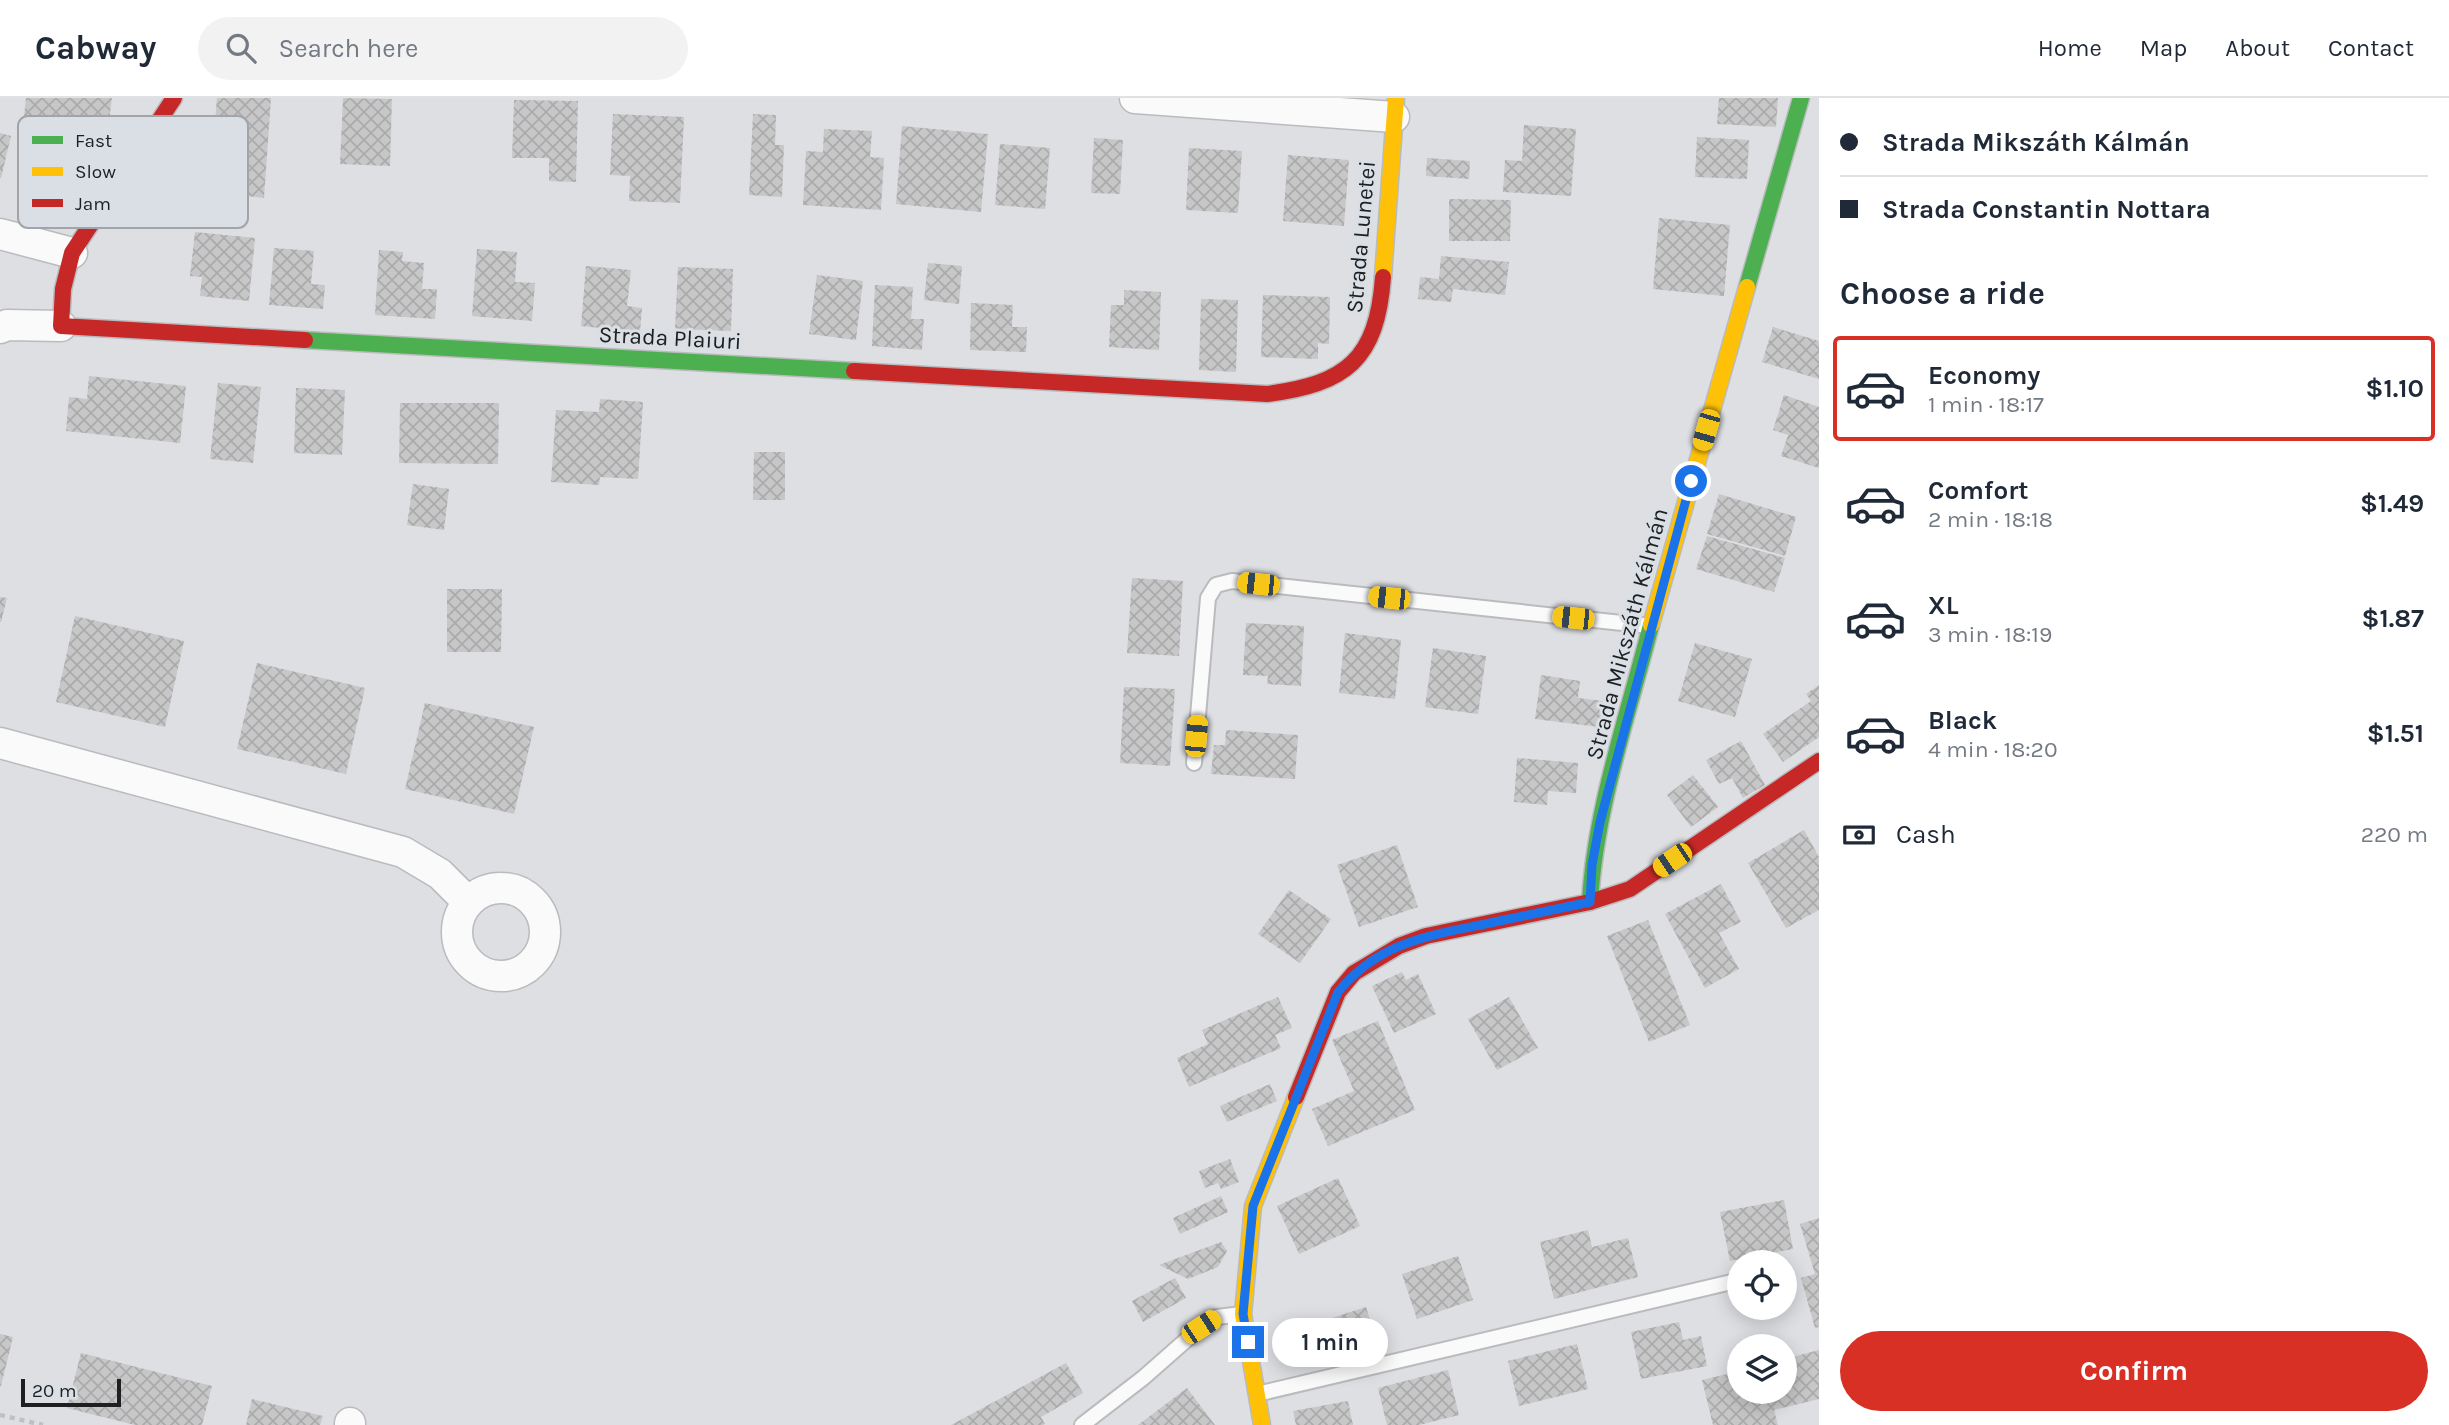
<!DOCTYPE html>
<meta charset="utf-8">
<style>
:root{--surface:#fff;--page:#f2f2f3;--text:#1f2937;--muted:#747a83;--line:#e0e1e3;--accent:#d93025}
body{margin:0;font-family:Karla,sans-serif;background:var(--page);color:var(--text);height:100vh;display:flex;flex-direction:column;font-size:26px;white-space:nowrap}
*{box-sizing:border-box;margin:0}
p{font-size:23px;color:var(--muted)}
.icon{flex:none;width:38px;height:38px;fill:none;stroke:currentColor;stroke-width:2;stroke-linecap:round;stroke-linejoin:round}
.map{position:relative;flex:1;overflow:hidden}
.panel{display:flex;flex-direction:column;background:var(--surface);width:630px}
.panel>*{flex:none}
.hud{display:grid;align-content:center;height:154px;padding:0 21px;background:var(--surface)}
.controls{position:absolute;left:1727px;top:1152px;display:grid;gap:14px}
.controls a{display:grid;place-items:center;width:70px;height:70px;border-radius:50%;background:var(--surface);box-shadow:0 4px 18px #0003;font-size:35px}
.scale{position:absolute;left:21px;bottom:18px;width:100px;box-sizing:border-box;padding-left:7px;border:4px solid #1d1f21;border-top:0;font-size:19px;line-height:24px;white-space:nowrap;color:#1d1f21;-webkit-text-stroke:5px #dadfe5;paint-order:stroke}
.end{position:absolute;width:32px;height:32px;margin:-16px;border:9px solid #1a73e8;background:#fff;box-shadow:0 0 0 4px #fff}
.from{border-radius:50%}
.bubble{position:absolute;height:49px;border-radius:24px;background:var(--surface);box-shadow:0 4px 18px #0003;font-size:23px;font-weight:700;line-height:49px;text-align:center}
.car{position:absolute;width:21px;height:42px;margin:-21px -10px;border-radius:9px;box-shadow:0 0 5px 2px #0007;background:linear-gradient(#f5c518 24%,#345 0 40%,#f5c518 0 76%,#345 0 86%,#f5c518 0)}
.hud b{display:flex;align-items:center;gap:24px;height:66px;font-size:26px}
.hud b+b{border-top:2px solid var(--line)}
.hud i{width:18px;height:18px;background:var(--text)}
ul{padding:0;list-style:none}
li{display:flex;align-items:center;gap:21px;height:105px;margin:0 14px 10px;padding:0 7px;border:4px solid transparent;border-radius:7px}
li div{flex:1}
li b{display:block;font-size:26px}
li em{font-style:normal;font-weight:700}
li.current{border-color:var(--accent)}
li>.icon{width:63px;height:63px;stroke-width:1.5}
h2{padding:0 21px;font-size:32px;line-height:84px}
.pay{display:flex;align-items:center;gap:18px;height:77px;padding:0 21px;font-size:26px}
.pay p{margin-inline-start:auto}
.button{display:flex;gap:14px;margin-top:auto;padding:14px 21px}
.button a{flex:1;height:80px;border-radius:42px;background:var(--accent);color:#fff;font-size:28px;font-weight:700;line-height:80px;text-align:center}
header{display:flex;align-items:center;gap:42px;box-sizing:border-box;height:98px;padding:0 35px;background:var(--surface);border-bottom:2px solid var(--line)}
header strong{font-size:33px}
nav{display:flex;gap:38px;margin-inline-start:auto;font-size:24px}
.search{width:490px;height:63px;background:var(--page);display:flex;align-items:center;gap:18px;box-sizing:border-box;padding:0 24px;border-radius:38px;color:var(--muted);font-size:26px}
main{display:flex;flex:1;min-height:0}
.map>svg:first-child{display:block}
.building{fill:url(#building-cross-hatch)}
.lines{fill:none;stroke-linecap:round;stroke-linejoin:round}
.lane-casing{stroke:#b9bbbd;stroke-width:18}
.street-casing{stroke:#b9bbbd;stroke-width:33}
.fast-casing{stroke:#b9bbbd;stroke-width:19}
.slow-casing{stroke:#b9bbbd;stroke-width:19}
.jam-casing{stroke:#b9bbbd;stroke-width:19}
.path{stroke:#c0c0c2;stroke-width:4.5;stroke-dasharray:5 5;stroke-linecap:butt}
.lane{stroke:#fafafb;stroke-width:14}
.street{stroke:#fafafb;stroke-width:30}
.fast{stroke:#4caf50;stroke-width:16}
.slow{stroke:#ffc107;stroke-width:16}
.jam{stroke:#c62828;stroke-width:16}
.route{stroke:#1a73e8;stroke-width:9}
.labels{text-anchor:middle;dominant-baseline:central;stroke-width:6;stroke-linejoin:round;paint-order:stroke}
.street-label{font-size:23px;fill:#1d1f21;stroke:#dadfe5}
.key{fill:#dadfe5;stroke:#a1a5aa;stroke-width:2}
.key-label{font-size:19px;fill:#1d1f21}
</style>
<header>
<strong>Cabway</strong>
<div class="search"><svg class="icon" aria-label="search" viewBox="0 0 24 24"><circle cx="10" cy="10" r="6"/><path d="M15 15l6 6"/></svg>Search here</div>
<nav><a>Home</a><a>Map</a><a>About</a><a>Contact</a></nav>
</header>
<main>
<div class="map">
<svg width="1819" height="1327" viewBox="0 0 1819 1327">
<defs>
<pattern id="building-cross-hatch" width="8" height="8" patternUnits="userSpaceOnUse" patternTransform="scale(1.75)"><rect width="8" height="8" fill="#c8c7c8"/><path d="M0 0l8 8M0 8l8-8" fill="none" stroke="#abaaac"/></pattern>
</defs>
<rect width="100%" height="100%" fill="#dddfe2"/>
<!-- building -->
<path class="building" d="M 26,0 L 112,0 L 108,31 L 24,19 Z
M 217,0 L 271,0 L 264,100 L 213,94 L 216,49 L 213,49 Z
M 343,0 L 392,1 L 390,68 L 340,66 Z
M 1719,0 L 1778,0 L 1776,29 L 1717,26 Z
M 514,2 L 578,3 L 576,84 L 549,83 L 549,60 L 512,60 Z
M 613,16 L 684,19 L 680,105 L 629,103 L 630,78 L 610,77 Z
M 753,16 L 776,17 L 775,47 L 784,47 L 782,99 L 749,97 Z
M 1524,27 L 1576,31 L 1571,98 L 1503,94 L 1505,62 L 1522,63 Z
M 902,28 L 988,36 L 981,114 L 896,106 Z
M 824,31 L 872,33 L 870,59 L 884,60 L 881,112 L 803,107 L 806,53 L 823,54 Z
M 0,35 L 11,38 L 1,80 L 0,80 Z
M 1697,39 L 1749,42 L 1747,81 L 1695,79 Z
M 1094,40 L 1123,42 L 1120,96 L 1091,95 Z
M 1000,46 L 1050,50 L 1045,111 L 995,107 Z
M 1189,50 L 1242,53 L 1238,115 L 1186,112 Z
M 1288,57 L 1349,62 L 1344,128 L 1283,123 Z
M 1427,60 L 1470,63 L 1469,81 L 1426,78 Z
M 1449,101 L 1511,102 L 1510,143 L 1449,143 Z
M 1659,120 L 1730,127 L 1724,198 L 1653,191 Z
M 195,134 L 255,140 L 249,203 L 200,198 L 202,179 L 190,178 Z
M 274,150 L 314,153 L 311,186 L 325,187 L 323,211 L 269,207 Z
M 477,151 L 517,154 L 515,184 L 535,185 L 532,223 L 472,218 Z
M 379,152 L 403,154 L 402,163 L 424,165 L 422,191 L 437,191 L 435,221 L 375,217 Z
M 1441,158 L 1509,164 L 1505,197 L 1453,191 L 1451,204 L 1418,201 L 1420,179 L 1439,181 Z
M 928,165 L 962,168 L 959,206 L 924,202 Z
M 586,168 L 631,172 L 627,208 L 642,210 L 640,234 L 581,228 Z
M 678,169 L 733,171 L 731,233 L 675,231 Z
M 817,177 L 863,183 L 856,242 L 809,236 Z
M 875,187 L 913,189 L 911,221 L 924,221 L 922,252 L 872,248 Z
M 1124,192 L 1161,194 L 1159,252 L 1109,249 L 1111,207 L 1124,207 Z
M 1263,197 L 1330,199 L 1329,246 L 1318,245 L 1318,261 L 1261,259 Z
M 1201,201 L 1238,202 L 1236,274 L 1199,272 Z
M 971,205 L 1013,207 L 1012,229 L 1027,229 L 1026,254 L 970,252 Z
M 1773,229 L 1819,243 L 1819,281 L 1762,264 Z
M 89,278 L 186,288 L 180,345 L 66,333 L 69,299 L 87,301 Z
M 218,285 L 261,289 L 253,365 L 210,361 Z
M 296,290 L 345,292 L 342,357 L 294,355 Z
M 1784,297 L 1819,309 L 1819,370 L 1781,358 L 1788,337 L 1773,332 Z
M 600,301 L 643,304 L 638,381 L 600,379 L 599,387 L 551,384 L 556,312 L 599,314 Z
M 400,305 L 499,305 L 498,366 L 399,365 Z
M 754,354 L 785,354 L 785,402 L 753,402 Z
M 413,386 L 449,391 L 444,432 L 407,427 Z
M 1719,396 L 1796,419 L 1785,458 L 1707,436 Z
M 1707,438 L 1785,460 L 1774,494 L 1696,471 Z
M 1132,480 L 1183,483 L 1179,558 L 1127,555 Z
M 447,491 L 502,491 L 501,554 L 447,554 Z
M 0,499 L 7,500 L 1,524 L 0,524 Z
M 75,518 L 184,543 L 165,629 L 56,604 Z
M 1246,525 L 1304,528 L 1301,588 L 1267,586 L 1268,578 L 1243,577 Z
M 1345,535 L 1401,542 L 1395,601 L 1339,595 Z
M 1695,545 L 1752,561 L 1735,619 L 1678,603 Z
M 1433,550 L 1486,558 L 1478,616 L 1425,609 Z
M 257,565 L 365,590 L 346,676 L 237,651 Z
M 1541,577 L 1580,583 L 1578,600 L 1603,603 L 1599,629 L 1535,621 Z
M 1819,587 L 1819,639 L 1783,664 L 1763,636 L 1811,603 L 1806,596 Z
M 1124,589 L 1175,591 L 1170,668 L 1120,665 Z
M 425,605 L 534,629 L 514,716 L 405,691 Z
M 1226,632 L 1298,637 L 1295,681 L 1211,676 L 1214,647 L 1225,647 Z
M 1741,643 L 1765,687 L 1743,700 L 1732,680 L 1719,686 L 1706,662 Z
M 1517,660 L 1578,665 L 1576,695 L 1548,693 L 1547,707 L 1514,704 Z
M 1693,677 L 1718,709 L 1691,729 L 1667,697 Z
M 1804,732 L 1819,759 L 1819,812 L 1786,830 L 1748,765 Z
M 1397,747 L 1418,809 L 1359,829 L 1337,767 Z
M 1721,786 L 1741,824 L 1719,835 L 1739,871 L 1705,890 L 1665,816 Z
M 1289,792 L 1331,821 L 1300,865 L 1258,836 Z
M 1648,822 L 1690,927 L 1649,944 L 1607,838 Z
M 1402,874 L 1406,882 L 1418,876 L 1436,916 L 1394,935 L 1372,888 Z
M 1278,899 L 1292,930 L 1275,937 L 1281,950 L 1189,989 L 1177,960 L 1208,946 L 1202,932 Z
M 1509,899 L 1538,950 L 1497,972 L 1468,921 Z
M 1378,923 L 1415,1012 L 1328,1048 L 1312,1011 L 1354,993 L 1332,942 Z
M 1270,986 L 1277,1003 L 1227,1024 L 1220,1008 Z
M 1230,1061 L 1239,1084 L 1221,1091 L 1218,1085 L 1205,1090 L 1199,1073 Z
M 1338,1080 L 1360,1128 L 1299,1156 L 1277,1108 Z
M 1221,1098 L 1228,1114 L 1180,1136 L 1173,1120 Z
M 1784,1102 L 1793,1151 L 1730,1163 L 1720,1114 Z
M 1819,1120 L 1819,1229 L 1815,1230 L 1801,1180 L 1815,1176 L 1800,1126 Z
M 1588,1132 L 1592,1149 L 1628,1140 L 1638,1179 L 1554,1201 L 1540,1144 Z
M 1221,1144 L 1227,1153 L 1218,1169 L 1188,1181 L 1159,1167 Z
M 1458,1158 L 1473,1202 L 1417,1221 L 1402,1176 Z
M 1175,1180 L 1186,1200 L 1143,1224 L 1132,1203 Z
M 1366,1209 L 1375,1238 L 1298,1261 L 1289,1234 Z
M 1679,1224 L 1683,1242 L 1701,1238 L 1707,1268 L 1641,1281 L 1631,1234 Z
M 0,1236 L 13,1239 L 1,1288 L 0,1288 Z
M 1577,1246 L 1588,1291 L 1519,1308 L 1508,1263 Z
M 1819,1252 L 1819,1301 L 1774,1312 L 1778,1327 L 1713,1327 L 1702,1282 L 1740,1273 L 1740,1293 L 1785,1293 L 1785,1261 Z
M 81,1255 L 212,1288 L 202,1327 L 135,1327 L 67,1310 Z
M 1066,1265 L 1083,1295 L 1041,1319 L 1045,1326 L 1043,1327 L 951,1327 Z
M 1448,1272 L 1459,1317 L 1419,1327 L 1387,1327 L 1378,1290 Z
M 1187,1290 L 1215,1327 L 1138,1327 Z
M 252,1301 L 323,1318 L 320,1327 L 246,1327 Z
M 1348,1303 L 1353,1327 L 1296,1327 L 1293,1313 Z"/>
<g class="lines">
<!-- lane casing -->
<g class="lane-casing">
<path id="lane" d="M 1194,665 L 1208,500 L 1216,487 L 1232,483 L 1650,528
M 1257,1296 L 1740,1182
M 1082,1327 L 1143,1280 L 1201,1229 L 1217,1219 L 1242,1216"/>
</g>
<!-- street casing -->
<g class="street-casing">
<path id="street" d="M 1135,0 L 1394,19
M 0,136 L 72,155
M 0,230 L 7,227 L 61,228
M 0,645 L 403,754 L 440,776 L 468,804
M457 834a44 44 0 1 1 88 0a44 44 0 1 1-88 0Z
M 350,1327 L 350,1325"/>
</g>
<!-- fast casing -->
<g class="fast-casing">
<path id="fast" d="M 1747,189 L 1801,0
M 305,242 L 854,273
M 1590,804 C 1595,712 1628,617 1651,527"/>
</g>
<!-- slow casing -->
<g class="slow-casing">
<path id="slow" d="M 1383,179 L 1396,0
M 1651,527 L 1747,189
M 1262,1327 L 1243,1216 L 1253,1108 L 1296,999"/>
</g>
<!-- jam casing -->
<g class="jam-casing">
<path id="jam" d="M 174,0 L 72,155 L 63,191 L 61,228 L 305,242
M 854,273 L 1267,296 C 1346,286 1377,262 1383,179
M 1296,999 L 1338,894 L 1354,875 L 1399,848 L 1426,838 L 1590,804 L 1630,791 L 1819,663"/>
</g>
<!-- path -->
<path class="path" d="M 0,1317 L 43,1327"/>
<!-- lane -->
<use href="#lane" class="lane"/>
<!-- street -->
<use href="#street" class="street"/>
<!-- fast -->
<use href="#fast" class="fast"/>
<!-- slow -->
<use href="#slow" class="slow"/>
<!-- jam -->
<use href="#jam" class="jam"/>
</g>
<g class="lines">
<!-- route -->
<path class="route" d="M 1248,1244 L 1243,1216 L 1253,1108 L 1338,894 C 1378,845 1426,838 1485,826 C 1520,819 1555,811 1590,804 L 1592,767 L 1600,724 L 1691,383"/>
</g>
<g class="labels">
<!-- street labels -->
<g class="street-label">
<text transform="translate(1361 139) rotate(-85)">Strada Lunetei</text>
<text transform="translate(670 240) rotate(3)">Strada Plaiuri</text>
<text transform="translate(1627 536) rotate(-75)">Strada Mikszáth Kálmán</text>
</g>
</g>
<!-- legend -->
<rect x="18" y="18" width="230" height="112" rx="10" class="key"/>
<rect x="32" y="38" width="31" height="8" fill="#4caf50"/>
<rect x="32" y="69" width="31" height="9" fill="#ffc107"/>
<rect x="32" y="101" width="31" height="8" fill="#c62828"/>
<g class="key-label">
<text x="75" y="49">Fast</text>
<text x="75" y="80">Slow</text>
<text x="75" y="112">Jam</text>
</g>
</svg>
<div class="controls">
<a><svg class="icon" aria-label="locate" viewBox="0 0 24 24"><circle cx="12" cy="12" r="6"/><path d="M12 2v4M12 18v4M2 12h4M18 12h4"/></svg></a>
<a><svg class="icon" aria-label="layers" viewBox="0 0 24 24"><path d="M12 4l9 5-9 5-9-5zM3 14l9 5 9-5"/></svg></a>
</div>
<div class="scale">20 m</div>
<i class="end from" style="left:1691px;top:383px"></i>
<i class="end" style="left:1248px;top:1244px"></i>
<div class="bubble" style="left:1272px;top:1220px;width:116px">1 min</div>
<i class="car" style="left:1706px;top:332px;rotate:196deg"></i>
<i class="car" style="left:1258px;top:486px;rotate:276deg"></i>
<i class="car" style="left:1389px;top:500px;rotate:276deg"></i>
<i class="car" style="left:1573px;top:520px;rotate:276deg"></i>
<i class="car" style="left:1196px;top:638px;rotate:5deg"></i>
<i class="car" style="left:1672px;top:762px;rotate:236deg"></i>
<i class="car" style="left:1201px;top:1229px;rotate:57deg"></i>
</div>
<section class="panel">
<div class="hud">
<b><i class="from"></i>Strada Mikszáth Kálmán</b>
<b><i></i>Strada Constantin Nottara</b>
</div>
<h2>Choose a ride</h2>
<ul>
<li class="current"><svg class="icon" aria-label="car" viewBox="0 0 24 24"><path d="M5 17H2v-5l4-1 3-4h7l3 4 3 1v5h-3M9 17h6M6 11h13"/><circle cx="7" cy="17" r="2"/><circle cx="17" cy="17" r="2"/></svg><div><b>Economy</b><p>1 min · 18:17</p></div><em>$1.10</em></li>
<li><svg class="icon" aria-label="car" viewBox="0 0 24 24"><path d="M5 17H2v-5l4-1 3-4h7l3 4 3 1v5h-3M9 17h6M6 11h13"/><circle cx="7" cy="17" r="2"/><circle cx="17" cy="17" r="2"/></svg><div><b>Comfort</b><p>2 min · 18:18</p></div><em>$1.49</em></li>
<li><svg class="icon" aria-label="car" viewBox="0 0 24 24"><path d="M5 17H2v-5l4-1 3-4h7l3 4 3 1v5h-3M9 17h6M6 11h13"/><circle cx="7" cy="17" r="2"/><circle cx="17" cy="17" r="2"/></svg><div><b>XL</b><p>3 min · 18:19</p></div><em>$1.87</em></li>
<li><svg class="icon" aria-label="car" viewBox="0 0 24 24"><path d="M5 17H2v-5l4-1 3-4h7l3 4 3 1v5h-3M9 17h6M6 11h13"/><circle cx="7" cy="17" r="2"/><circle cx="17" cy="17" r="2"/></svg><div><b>Black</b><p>4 min · 18:20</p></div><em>$1.51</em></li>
</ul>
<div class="pay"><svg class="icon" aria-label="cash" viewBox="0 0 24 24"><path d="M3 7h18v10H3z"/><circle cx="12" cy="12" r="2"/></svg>Cash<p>220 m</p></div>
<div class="button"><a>Confirm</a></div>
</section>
</main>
